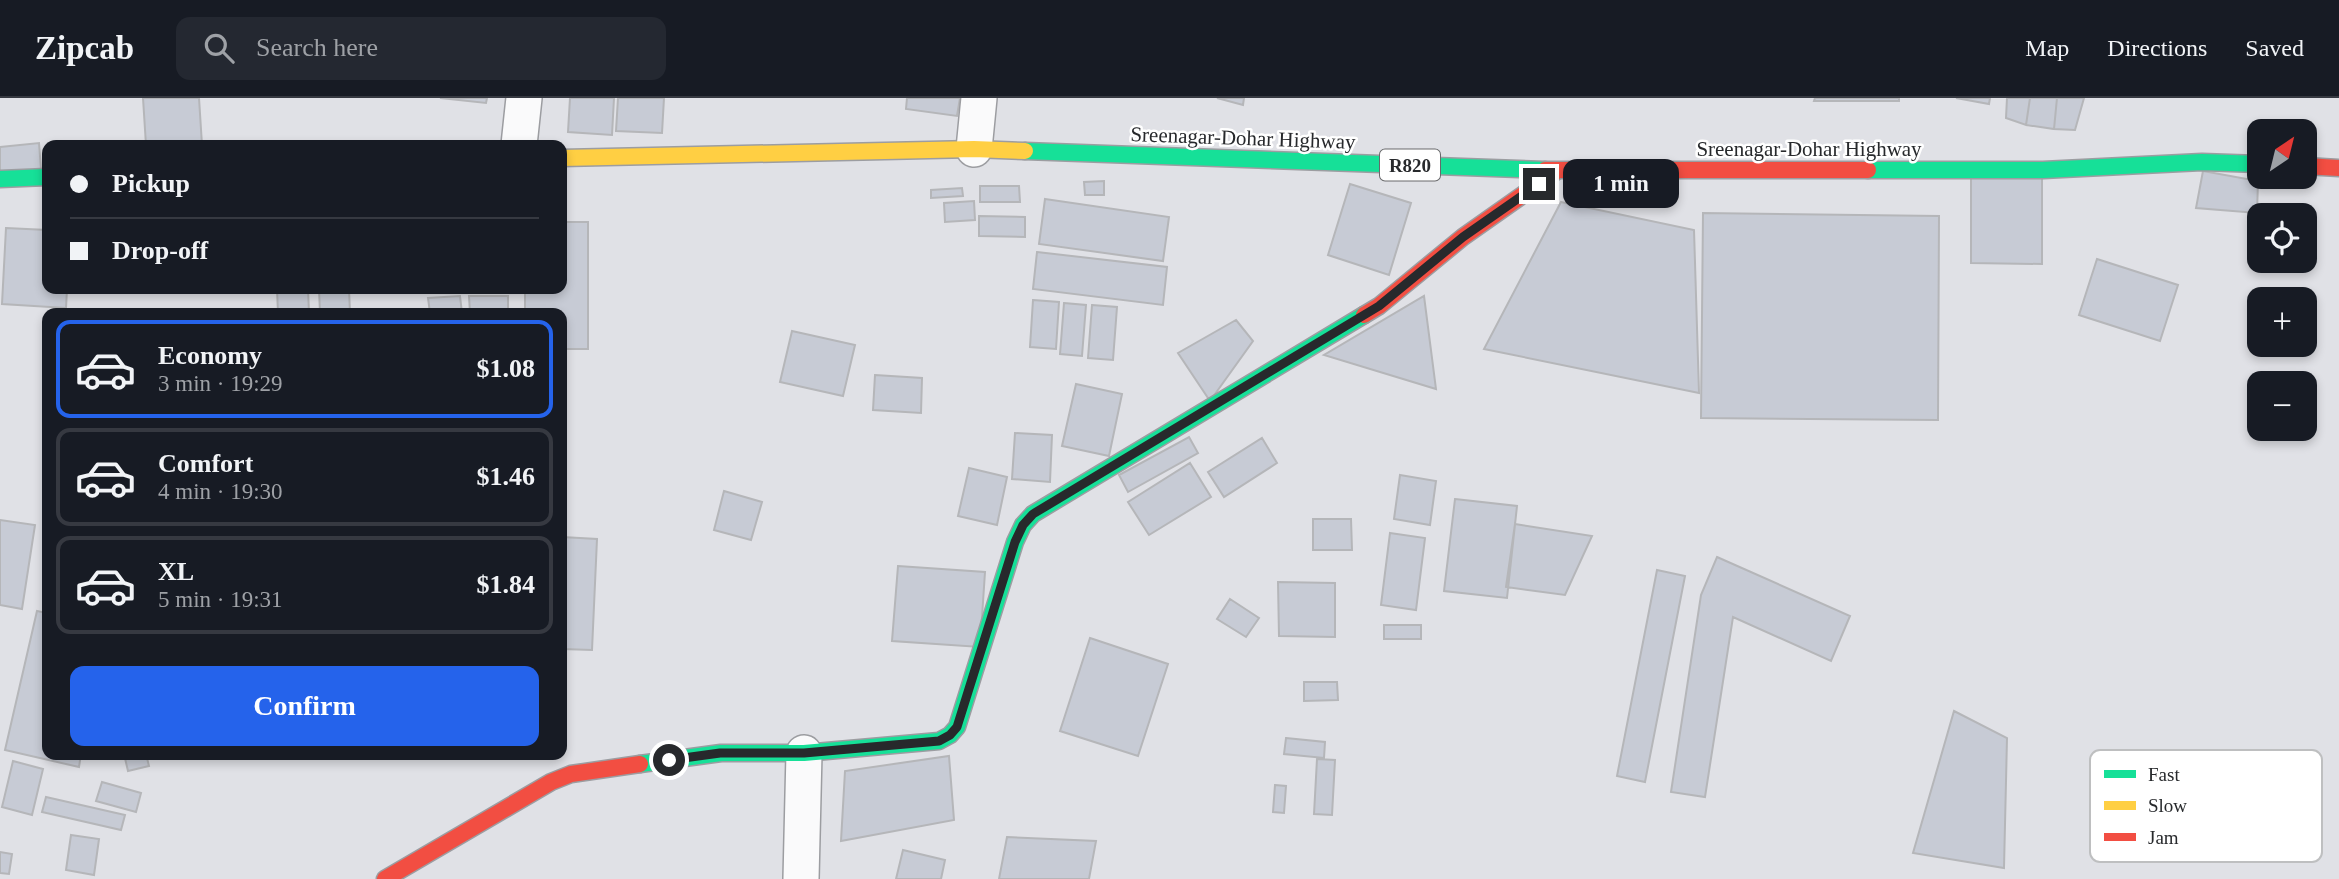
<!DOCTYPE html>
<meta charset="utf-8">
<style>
:root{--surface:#171b24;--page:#242831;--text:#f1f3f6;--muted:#9ea1a6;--line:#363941;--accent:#2563eb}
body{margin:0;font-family:Georgia,serif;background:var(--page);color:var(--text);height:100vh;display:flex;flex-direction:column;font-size:26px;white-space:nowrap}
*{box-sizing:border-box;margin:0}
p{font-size:23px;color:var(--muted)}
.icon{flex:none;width:38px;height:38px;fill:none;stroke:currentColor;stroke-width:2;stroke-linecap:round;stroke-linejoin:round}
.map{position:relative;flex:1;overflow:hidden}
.side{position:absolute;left:42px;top:210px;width:525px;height:452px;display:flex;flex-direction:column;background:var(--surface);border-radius:14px;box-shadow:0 4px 10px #0003}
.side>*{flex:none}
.banner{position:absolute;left:42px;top:42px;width:525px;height:154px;border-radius:14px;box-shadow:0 4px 10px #0003;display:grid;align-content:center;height:154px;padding:0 28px;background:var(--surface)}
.needle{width:46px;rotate:35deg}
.controls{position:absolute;left:2247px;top:21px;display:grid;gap:14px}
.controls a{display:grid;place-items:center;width:70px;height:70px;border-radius:14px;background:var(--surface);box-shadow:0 4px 10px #0003;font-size:35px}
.end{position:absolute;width:32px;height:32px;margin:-16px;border:9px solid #27292c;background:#fff;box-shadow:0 0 0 4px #fff}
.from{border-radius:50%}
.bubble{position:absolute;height:49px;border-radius:14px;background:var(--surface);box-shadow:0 4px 10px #0003;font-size:23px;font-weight:800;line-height:49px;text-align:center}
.banner b{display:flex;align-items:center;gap:24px;height:66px;font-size:26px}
.banner b+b{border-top:2px solid var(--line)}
.banner i{width:18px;height:18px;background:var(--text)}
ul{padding:12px 0 0;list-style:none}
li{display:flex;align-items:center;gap:21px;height:98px;margin:0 14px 10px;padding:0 14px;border:4px solid var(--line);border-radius:14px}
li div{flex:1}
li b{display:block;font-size:26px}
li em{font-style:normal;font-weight:800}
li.on{border-color:var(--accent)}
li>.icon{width:63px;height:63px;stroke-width:1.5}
.primary-button{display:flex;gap:14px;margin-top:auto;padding:14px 28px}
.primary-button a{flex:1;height:80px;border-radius:14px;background:var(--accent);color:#fff;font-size:28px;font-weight:800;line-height:80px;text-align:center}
header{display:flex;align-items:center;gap:42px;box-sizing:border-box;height:98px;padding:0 35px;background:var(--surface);border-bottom:2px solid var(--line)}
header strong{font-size:33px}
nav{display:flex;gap:38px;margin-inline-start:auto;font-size:24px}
.search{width:490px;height:63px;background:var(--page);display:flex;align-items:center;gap:18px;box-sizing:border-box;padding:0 24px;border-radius:14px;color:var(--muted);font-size:26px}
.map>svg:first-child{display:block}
.building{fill:#c7cbd5;stroke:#b5b6b9;stroke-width:2}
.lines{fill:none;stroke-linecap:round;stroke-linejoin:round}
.street-casing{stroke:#9c9da1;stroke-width:38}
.fast-casing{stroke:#9c9da1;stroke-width:19}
.slow-casing{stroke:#9c9da1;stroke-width:19}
.jam-casing{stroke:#9c9da1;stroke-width:19}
.street{stroke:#fafafb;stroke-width:35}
.fast{stroke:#16e098;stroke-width:16}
.slow{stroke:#ffcf43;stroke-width:16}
.jam{stroke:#f24e42;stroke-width:16}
.route{stroke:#27292c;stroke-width:9}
.labels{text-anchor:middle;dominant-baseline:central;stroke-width:5;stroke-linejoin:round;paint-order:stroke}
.shield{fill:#fff;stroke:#68696b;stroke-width:2}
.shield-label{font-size:19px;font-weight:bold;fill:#27292c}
.street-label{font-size:21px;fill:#27292c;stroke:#fff}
.key{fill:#fff;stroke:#bebfc0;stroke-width:2}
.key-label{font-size:19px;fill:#27292c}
</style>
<header>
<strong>Zipcab</strong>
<div class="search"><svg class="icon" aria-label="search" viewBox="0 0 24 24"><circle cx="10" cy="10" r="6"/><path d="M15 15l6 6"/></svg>Search here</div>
<nav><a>Map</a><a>Directions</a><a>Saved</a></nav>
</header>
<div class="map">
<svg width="2339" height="781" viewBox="0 0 2339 781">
<rect width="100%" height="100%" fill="#e0e1e6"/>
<!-- building -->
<path class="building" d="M 143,0 L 199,0 L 202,47 L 146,47 Z
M 440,0 L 487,0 L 486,5 Z
M 570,0 L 614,0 L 612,37 L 568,34 Z
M 618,0 L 664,0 L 662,35 L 616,33 Z
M 907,0 L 960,0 L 957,18 L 906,11 Z
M 1217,0 L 1244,0 L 1243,7 Z
M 1815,0 L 1899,0 L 1899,3 L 1814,3 Z
M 1956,0 L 1990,0 L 1989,6 Z
M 2007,0 L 2030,0 L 2026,27 L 2006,20 Z
M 2030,0 L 2057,0 L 2054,31 L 2026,27 Z
M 2057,0 L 2084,0 L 2075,32 L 2054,31 Z
M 39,45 L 41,71 L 0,75 L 0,49 Z
M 2203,73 L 2258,83 L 2257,115 L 2196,110 Z
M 1971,75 L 2042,76 L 2042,166 L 1971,165 Z
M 1104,83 L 1104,97 L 1085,97 L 1084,84 Z
M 1350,86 L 1411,105 L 1389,177 L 1328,157 Z
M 980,88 L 1019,88 L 1020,104 L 980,104 Z
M 962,90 L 963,98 L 931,100 L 931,92 Z
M 1045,101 L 1169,119 L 1163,163 L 1039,146 Z
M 974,103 L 975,122 L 945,124 L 944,105 Z
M 1561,104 L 1694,132 L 1699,295 L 1484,251 Z
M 1703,115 L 1939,118 L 1938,322 L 1701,320 Z
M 979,118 L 1025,119 L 1025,139 L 979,138 Z
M 562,124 L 588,124 L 588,251 L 562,251 L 562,215 L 525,215 L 525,191 L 562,191 Z
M 6,130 L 47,132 L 47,191 L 67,191 L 66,210 L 2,206 Z
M 1037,154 L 1167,169 L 1163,207 L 1033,191 Z
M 2097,161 L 2178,187 L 2160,243 L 2079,217 Z
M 277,191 L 308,191 L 309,215 L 278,215 Z
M 319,191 L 349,191 L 350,215 L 320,215 Z
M 460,198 L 462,215 L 430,215 L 428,200 Z
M 469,198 L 508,198 L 508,215 L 470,215 Z
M 1424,198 L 1436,291 L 1324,257 Z
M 1033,202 L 1059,204 L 1056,251 L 1030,249 Z
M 1064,205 L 1086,207 L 1082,258 L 1060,256 Z
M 1092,207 L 1117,209 L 1113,262 L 1088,260 Z
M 1236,222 L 1253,243 L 1210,303 L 1178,255 Z
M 792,233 L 855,247 L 843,298 L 780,284 Z
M 875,277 L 922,280 L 921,315 L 873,312 Z
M 1076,286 L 1122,296 L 1109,358 L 1062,348 Z
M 1015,335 L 1052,337 L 1050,384 L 1012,381 Z
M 1189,339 L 1198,355 L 1128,394 L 1119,377 Z
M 1262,340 L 1277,365 L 1224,399 L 1208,374 Z
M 1190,365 L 1211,399 L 1149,437 L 1128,404 Z
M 969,370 L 1007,379 L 997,427 L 958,418 Z
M 1400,377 L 1436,383 L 1430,427 L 1394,421 Z
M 724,393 L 762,404 L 751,442 L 714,432 Z
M 1455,401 L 1517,408 L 1507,500 L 1444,493 Z
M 1313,421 L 1351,421 L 1352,452 L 1313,452 Z
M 0,422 L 35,427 L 22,511 L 0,507 Z
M 1515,426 L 1592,438 L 1565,497 L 1506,489 Z
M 1390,435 L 1425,440 L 1416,512 L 1381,507 Z
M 562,439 L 597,441 L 592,552 L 562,551 Z
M 1717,459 L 1850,518 L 1831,563 L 1733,519 L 1705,699 L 1671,694 L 1701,497 Z
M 898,468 L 985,474 L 980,549 L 892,543 Z
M 1657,472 L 1685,478 L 1645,684 L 1617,678 Z
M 1278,484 L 1335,485 L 1335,539 L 1279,538 Z
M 1230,501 L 1259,520 L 1246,539 L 1217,521 Z
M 37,513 L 47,515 L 47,656 L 81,656 L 79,669 L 5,652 Z
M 1384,527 L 1421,527 L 1421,541 L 1384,541 Z
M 1090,540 L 1168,566 L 1138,658 L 1060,633 Z
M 1304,584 L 1337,584 L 1338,602 L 1304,603 Z
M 1954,613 L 2007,640 L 2004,770 L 1913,755 Z
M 1286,640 L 1325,644 L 1324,660 L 1284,656 Z
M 124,656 L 146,656 L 149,668 L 128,673 Z
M 949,658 L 954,722 L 841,743 L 845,673 Z
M 1317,661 L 1335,662 L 1332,717 L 1314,716 Z
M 13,663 L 43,671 L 32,717 L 2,709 Z
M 102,684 L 141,695 L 136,714 L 96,703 Z
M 1275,687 L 1286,688 L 1284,715 L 1273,714 Z
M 46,699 L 125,717 L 121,732 L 42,714 Z
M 71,737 L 99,741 L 94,777 L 66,772 Z
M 1007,739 L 1096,743 L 1089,781 L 999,781 Z
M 903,752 L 945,762 L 941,781 L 896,781 Z
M 0,754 L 12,756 L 9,776 L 0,775 Z"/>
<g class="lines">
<!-- street casing -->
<g class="street-casing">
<path id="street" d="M 519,47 L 524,0
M 974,51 L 979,0
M 801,781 L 804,655"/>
</g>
<!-- fast casing -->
<g class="fast-casing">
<path id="fast" d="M 1025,53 L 1545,72
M 1868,72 L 2043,72 L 2202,64 L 2259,66
M 0,81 L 47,79
M 640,666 L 721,655 L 804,655 L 939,643 L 950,637 L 957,629 L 1015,444 L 1023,427 L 1033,416 L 1364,217"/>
</g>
<!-- slow casing -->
<g class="slow-casing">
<path id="slow" d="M 562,60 L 974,51 L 1025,53"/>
</g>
<!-- jam casing -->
<g class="jam-casing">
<path id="jam" d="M 2305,68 L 2339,70
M 1545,72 L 1868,72
M 1364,217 L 1379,208 L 1463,139 L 1558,72
M 385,781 L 551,684 L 571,676 L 640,666"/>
</g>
<!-- street -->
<use href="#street" class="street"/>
<!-- fast -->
<use href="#fast" class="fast"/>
<!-- slow -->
<use href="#slow" class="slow"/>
<!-- jam -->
<use href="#jam" class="jam"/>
</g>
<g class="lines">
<!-- route -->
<path class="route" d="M 669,662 L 720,655 L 804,655 L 939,643 L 950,637 L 957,629 L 1015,444 L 1023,427 L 1033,416 L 1379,208 L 1463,139 L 1539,86"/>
</g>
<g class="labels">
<!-- shield labels -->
<rect class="shield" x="1380" y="51.5" width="60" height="31" rx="5"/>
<g class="shield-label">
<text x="1410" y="67">R820</text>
</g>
<!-- street labels -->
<g class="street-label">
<text transform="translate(1243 40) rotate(2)">Sreenagar-Dohar Highway</text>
<text x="1809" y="51">Sreenagar-Dohar Highway</text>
</g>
</g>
<!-- legend -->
<rect x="2090" y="652" width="232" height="112" rx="10" class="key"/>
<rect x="2104" y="672" width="32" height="8" fill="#16e098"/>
<rect x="2104" y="703" width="32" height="9" fill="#ffcf43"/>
<rect x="2104" y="735" width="32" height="8" fill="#f24e42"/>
<g class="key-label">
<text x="2148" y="683">Fast</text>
<text x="2148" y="714">Slow</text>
<text x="2148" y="746">Jam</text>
</g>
</svg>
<div class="controls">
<a><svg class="needle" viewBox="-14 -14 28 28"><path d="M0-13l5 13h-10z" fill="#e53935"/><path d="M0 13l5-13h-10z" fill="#9ea1a6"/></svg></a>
<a><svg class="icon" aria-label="locate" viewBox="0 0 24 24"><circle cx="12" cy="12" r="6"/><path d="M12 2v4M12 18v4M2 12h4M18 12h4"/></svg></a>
<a>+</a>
<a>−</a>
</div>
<i class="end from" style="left:669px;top:662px"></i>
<i class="end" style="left:1539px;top:86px"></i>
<div class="bubble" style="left:1563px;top:61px;width:116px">1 min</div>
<div class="banner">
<b><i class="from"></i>Pickup</b>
<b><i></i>Drop-off</b>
</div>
<section class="side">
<ul>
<li class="on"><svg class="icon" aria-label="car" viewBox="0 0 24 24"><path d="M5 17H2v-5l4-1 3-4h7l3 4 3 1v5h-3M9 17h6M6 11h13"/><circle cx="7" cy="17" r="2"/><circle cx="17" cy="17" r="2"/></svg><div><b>Economy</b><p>3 min · 19:29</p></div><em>$1.08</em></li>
<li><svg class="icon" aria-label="car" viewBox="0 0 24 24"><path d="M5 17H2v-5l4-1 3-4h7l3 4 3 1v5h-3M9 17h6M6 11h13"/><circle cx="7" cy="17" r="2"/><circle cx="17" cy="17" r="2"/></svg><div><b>Comfort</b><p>4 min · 19:30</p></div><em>$1.46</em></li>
<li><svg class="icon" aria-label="car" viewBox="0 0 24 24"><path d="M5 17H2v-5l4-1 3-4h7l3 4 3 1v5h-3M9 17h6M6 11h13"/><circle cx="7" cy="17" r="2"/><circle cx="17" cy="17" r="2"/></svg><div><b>XL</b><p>5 min · 19:31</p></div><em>$1.84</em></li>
</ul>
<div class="primary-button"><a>Confirm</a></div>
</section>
</div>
